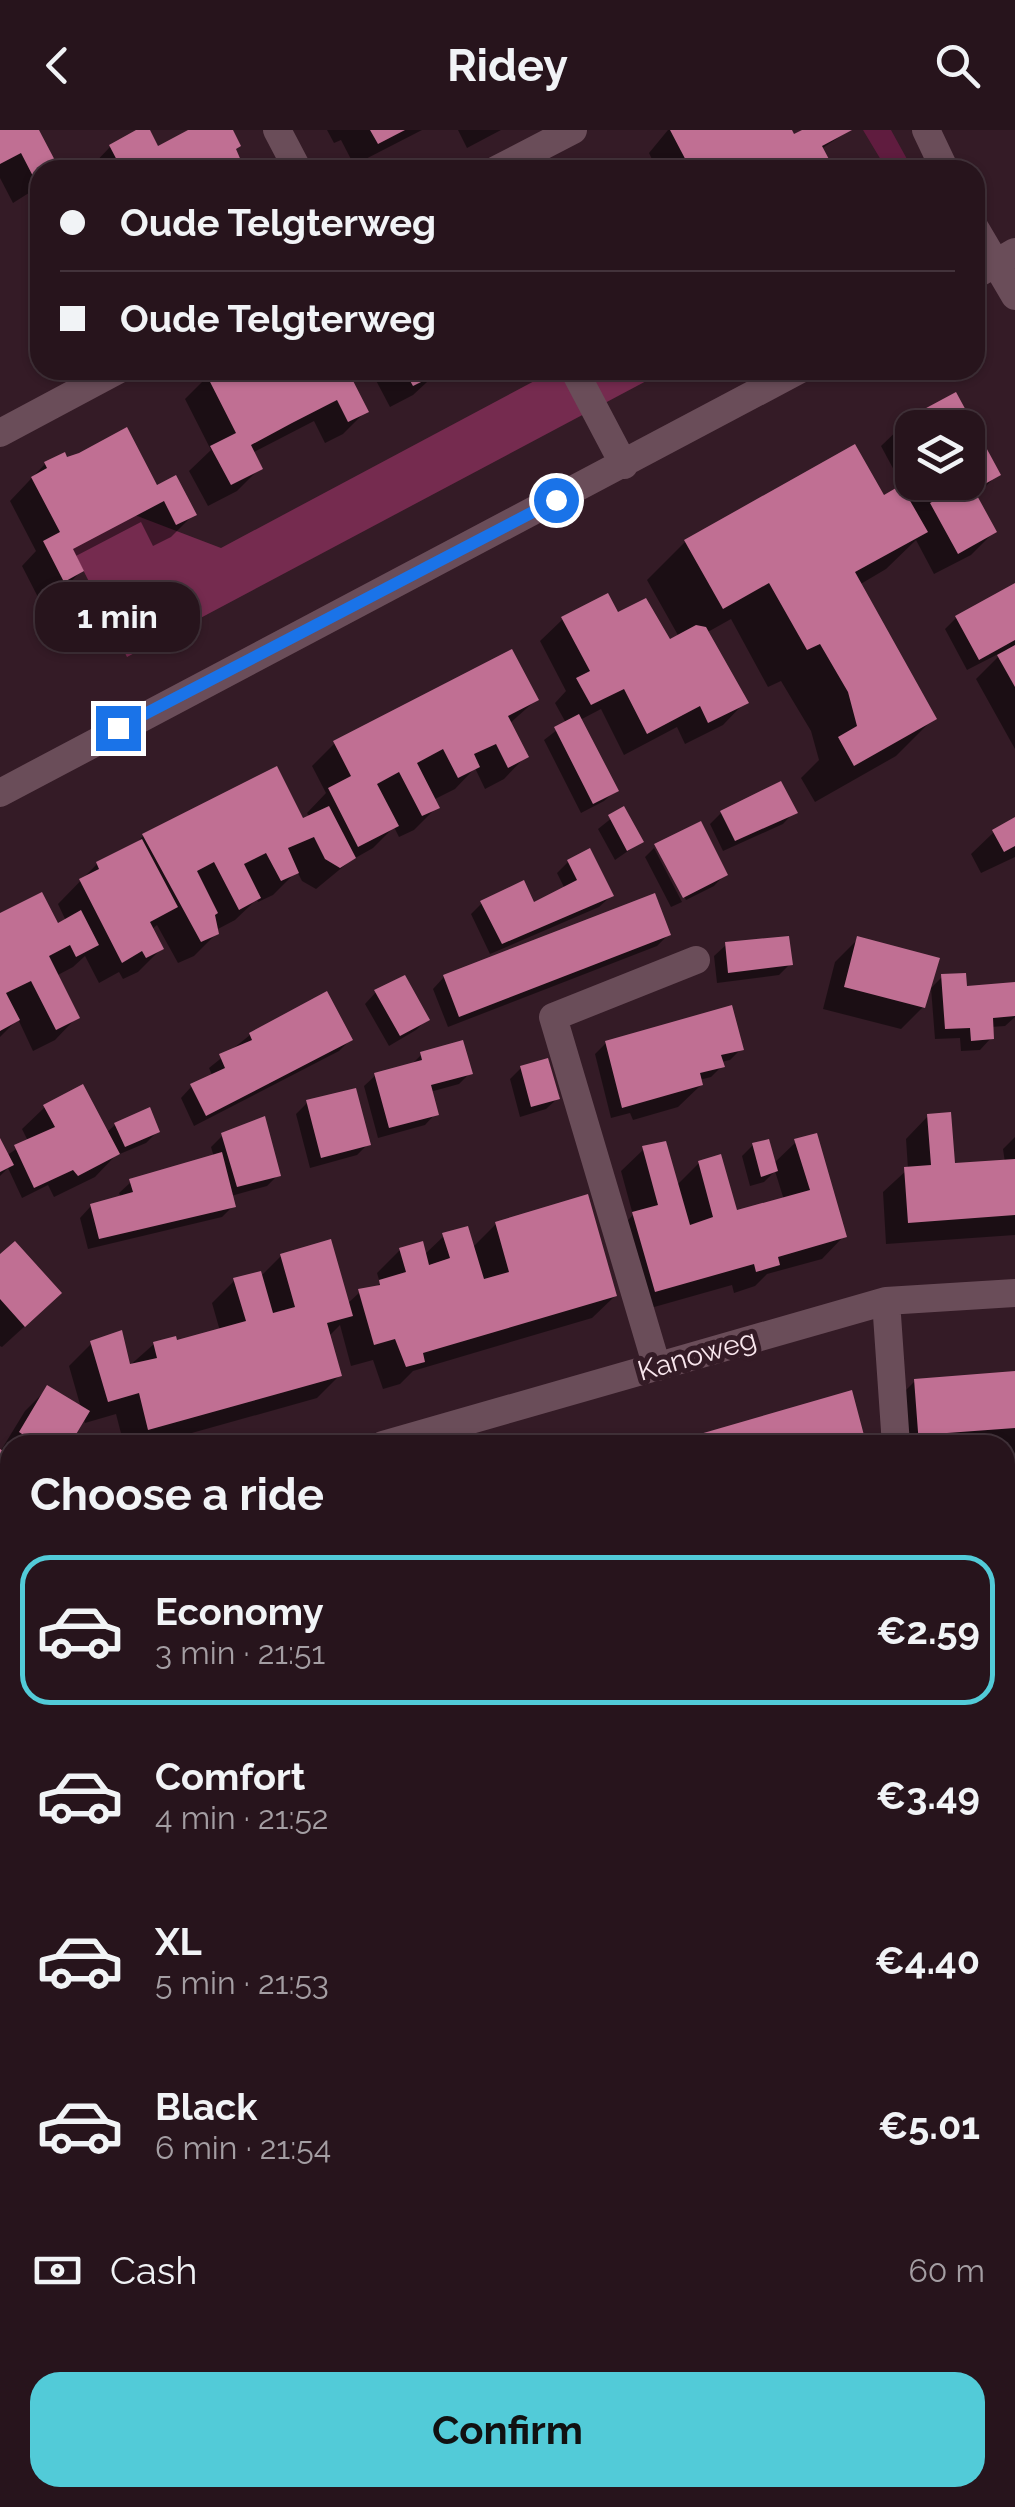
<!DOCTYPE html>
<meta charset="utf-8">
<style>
:root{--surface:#27141c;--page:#2f1d25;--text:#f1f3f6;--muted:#a49ea3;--line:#43333b;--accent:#52cbd8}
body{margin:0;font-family:Raleway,sans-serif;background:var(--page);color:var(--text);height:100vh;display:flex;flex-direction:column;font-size:38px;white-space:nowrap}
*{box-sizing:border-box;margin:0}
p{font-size:32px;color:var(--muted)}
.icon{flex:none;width:55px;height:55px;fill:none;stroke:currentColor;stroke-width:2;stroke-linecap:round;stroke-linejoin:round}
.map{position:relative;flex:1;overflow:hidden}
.panel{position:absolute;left:0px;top:1305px;width:1015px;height:1072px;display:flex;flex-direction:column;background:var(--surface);border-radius:30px 30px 0 0;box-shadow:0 2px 8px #0004,0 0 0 2px var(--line)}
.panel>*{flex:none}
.banner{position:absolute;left:30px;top:30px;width:955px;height:220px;border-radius:30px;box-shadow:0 2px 8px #0004,0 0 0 2px var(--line);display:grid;align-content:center;height:220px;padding:0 30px;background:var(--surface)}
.buttons{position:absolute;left:895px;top:280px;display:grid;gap:20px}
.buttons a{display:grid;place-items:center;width:90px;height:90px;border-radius:20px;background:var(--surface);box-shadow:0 2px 8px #0004,0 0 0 2px var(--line);font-size:50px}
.end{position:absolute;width:45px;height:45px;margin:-22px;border:12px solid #1a73e8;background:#fff;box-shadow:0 0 0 5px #fff}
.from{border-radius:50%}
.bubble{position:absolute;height:70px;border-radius:30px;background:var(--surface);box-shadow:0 2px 8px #0004,0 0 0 2px var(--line);font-size:32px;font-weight:700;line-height:70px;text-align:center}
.banner b{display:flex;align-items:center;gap:35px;height:95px;font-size:38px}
.banner b+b{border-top:2px solid var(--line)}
.banner i{width:25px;height:25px;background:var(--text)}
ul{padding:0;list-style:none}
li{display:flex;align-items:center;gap:30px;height:150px;margin:0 20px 15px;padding:0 10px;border:5px solid transparent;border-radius:30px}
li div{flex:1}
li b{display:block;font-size:38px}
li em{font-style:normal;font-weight:700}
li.on{border-color:var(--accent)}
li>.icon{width:90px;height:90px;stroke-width:1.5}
h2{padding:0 30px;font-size:45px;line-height:120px}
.pay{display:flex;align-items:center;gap:25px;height:110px;padding:0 30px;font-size:38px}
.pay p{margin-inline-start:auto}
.cta{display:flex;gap:20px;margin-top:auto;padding:20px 30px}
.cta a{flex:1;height:115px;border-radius:30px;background:var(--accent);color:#111;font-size:40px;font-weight:700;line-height:115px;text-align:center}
header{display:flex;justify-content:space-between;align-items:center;height:130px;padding:0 30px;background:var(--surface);font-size:45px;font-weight:700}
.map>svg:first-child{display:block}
.green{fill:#601c3f}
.forest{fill:#752b4f}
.shadow{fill:#0007;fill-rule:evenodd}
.building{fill:#c06f93}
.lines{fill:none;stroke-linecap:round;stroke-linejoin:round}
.service{stroke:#6a4d59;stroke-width:28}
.minor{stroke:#6a4d59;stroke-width:28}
.route{stroke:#1a73e8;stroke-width:12}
.labels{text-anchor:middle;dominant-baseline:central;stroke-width:10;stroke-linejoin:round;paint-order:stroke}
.street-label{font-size:28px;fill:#f8e6ed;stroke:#341b26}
</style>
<header><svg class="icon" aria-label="back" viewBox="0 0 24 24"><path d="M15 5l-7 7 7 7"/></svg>Ridey<svg class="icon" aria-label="search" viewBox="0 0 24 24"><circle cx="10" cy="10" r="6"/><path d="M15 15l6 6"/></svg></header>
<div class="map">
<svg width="1015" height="2377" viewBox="0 0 1015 2377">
<rect width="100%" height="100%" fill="#341b26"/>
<!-- green -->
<path class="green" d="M 863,0 L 891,0 L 913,40 L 887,40 Z
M 0,1788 L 10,1794 L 10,2204 L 0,2205 Z
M 35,2368 L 383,2368 L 368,2377 L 40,2377 Z"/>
<!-- forest -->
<path class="forest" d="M 555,240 L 667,240 L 127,527 L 70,414 L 132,384 L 221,418 Z"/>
<!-- shadow -->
<path class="shadow" d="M 0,0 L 36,0 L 56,40 L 40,40 L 40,56 L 13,73 L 0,48 Z
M 142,0 L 148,0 L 157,19 L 193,0 L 230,0 L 234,20 L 243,40 L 88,40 L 110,17 Z
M 327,0 L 422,0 L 354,35 L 341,10 L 334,13 Z
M 458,0 L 501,0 L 467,18 Z
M 668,0 L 789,0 L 793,7 L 807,0 L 850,0 L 821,19 L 829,35 L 824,40 L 657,40 L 649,23 Z
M 220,240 L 322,240 L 329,254 L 366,281 L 343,304 L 325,313 L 314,291 L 252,323 L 260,338 L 237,361 L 208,376 L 189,341 L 211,320 L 185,269 L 208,246 Z
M 440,240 L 413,265 L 390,277 L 371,241 Z
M 955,266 L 998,344 L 975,367 L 994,402 L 971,425 L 934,444 L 916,410 L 886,439 L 859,455 L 934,588 L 896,626 L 815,672 L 801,648 L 819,630 L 811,601 L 781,551 L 768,557 L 731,489 L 706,503 L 745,572 L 723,595 L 685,614 L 677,597 L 624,625 L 601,579 L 580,590 L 616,660 L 604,671 L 581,683 L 544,610 L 566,593 L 555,573 L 566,561 L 540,511 L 563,489 L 617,486 L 669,512 L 679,507 L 647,450 L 685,412 L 883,369 L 903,357 L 881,316 L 904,294 ZM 912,298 L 968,298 L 968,352 L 912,352 Z
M 65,330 L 156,359 L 194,384 L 171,407 L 153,416 L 141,392 L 74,427 L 81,441 L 59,464 L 41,473 L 22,436 L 36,421 L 10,371 L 45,334 Z
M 1015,456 L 1015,619 L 976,549 L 1004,521 L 967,540 L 945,499 L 956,488 Z
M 536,570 L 509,594 L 526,626 L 504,649 L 485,659 L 475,638 L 455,659 L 433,670 L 437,677 L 414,700 L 399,707 L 394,697 L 373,718 L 350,731 L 316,759 L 302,751 L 297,741 L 273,765 L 258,772 L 257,769 L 235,790 L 216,800 L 216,804 L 194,826 L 178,833 L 157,795 L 151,800 L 161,819 L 138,842 L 123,849 L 119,842 L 99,853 L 85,826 L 73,837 L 56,846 L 77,887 L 55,910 L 33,921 L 18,889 L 0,907 L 0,786 L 57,796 L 66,791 L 58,774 L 97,734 L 135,715 L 143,706 L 302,691 L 310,688 L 307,683 L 326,663 L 312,636 L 335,613 Z
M 623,679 L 641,712 L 615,730 L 598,699 Z
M 794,682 L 783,694 L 723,721 L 710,694 L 721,683 Z
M 1015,689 L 1015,727 L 981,743 L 971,724 L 994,702 Z
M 659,716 L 725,744 L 714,756 L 686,770 Z
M 654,718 L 682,772 L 671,777 L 645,727 Z
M 568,732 L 611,766 L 599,777 L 490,824 L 471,784 L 482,773 L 533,775 L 565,759 L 557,743 Z
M 668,805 L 657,816 L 448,897 L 433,859 L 444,847 Z
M 858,809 L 923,877 L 901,899 L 823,879 L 835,832 Z
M 726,815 L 790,834 L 779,845 L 717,853 L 714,826 Z
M 942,847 L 964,859 L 1015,855 L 1015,887 L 1005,896 L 991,897 L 991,908 L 980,920 L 961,921 L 960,908 L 935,909 L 931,858 Z
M 376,862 L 427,889 L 416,900 L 389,916 L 365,874 Z
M 250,905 L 350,910 L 339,921 L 194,996 L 181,968 L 192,956 L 213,947 L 209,938 Z
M 606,913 L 741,919 L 730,930 L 721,932 L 722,936 L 711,947 L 699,950 L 701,955 L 678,977 L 633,990 L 630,983 L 611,988 L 595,924 Z
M 421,925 L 470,943 L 459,954 L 430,962 L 436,983 L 425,995 L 378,1008 L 364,956 L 376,945 L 411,935 Z
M 521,938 L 558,968 L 546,979 L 520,987 L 510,949 Z
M 307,973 L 368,1014 L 357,1025 L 310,1038 L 296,984 Z
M 45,977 L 106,1003 L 115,995 L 157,1002 L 146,1013 L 115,1026 L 95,1047 L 54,1067 L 48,1055 L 22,1068 L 8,1038 L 0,1046 L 0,1013 L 6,1026 L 28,1011 L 22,999 Z
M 928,986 L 953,1036 L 1005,1033 L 1003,1019 L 1015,1007 L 1015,1105 L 886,1114 L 883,1062 L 908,1039 L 906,1009 Z
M 223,1005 L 278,1045 L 267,1056 L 231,1066 L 233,1076 L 222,1087 L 88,1119 L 80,1088 L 91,1076 L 121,1068 L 119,1063 L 131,1052 L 214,1027 L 211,1017 Z
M 796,1012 L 844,1106 L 822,1129 L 767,1144 L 755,1156 L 734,1163 L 732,1155 L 633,1183 L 611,1107 L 633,1085 L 621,1041 L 644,1019 L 676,1056 L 699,1033 L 735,1083 L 784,1070 L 775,1041 L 764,1052 L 750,1056 L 742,1026 L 753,1015 L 773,1034 Z
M 496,1094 L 615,1166 L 592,1188 L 413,1241 L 400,1254 L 383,1259 L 373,1230 L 351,1236 L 340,1195 L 328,1207 L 339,1246 L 317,1268 L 149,1315 L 124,1315 L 116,1284 L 85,1293 L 83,1287 L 72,1307 L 85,1315 L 10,1315 L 10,1519 L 0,1536 L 0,1403 L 8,1389 L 0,1385 L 0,1322 L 25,1281 L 48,1258 L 81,1278 L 69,1236 L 92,1213 L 128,1237 L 154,1214 L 175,1213 L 220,1201 L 212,1173 L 235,1150 L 260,1147 L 281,1126 L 347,1174 L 360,1162 L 375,1159 L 380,1153 L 377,1143 L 400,1120 L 424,1125 L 444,1106 L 472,1118 Z
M 0,1127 L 37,1185 L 2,1217 L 0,1216 Z
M 1015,1244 L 1015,1365 L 1005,1365 L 1005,1315 L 895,1315 L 892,1274 L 915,1251 Z
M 1005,1458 L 1015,1458 L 1015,1572 L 1005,1572 Z
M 1015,1605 L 1015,1670 L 1005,1670 L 1005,1612 Z
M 1005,1784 L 1015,1784 L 1015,1914 L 1005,1914 Z
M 1005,2088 L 1015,2088 L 1015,2175 L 1005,2175 Z
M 1015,2210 L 1015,2240 L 1005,2241 L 1005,2211 Z
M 1015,2335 L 1015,2377 L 914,2377 L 913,2372 L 917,2368 L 1005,2368 L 1005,2336 Z
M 557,2368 L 638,2368 L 558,2373 Z
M 655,2368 L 712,2368 L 715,2377 L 657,2377 Z
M 784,2368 L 843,2368 L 847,2377 L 784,2377 Z"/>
<!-- building -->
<path class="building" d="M 0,0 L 39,0 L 60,40 L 40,40 L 40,50 L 36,52 L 21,23 L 0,34 Z
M 136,0 L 150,0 L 158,16 L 188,0 L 233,0 L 241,16 L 236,19 L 245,40 L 130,40 L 126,33 L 120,36 L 109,15 Z
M 370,0 L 405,0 L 378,14 Z
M 670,0 L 792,0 L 794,4 L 802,0 L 852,0 L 822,16 L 832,35 L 823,40 L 809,40 L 804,31 L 786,40 L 691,40 Z
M 215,240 L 325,240 L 330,251 L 348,241 L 369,282 L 348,292 L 337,270 L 292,293 L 251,315 L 263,339 L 231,355 L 210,316 L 236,303 L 206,244 Z
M 404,240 L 438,240 L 439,243 L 413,256 Z
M 956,262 L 1001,345 L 974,360 L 997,402 L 958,424 L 930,373 L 943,366 L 935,352 L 968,352 L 968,298 L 912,298 L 912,311 L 902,291 Z
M 127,297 L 157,355 L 176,345 L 197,385 L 176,395 L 164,371 L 73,419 L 84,441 L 64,452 L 43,411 L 60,402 L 31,347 L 47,338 L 44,332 L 65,322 L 67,327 L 79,323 Z
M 855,314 L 884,365 L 901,355 L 928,402 L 855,442 L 937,589 L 854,636 L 838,607 L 857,596 L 848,562 L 820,514 L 807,520 L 769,453 L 723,479 L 684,410 Z
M 1015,453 L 1015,510 L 979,530 L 955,486 Z
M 608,463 L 618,482 L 646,468 L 670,509 L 696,495 L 706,497 L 749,573 L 708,593 L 700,576 L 647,604 L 624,559 L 591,575 L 576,548 L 590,541 L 561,487 Z
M 1015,515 L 1015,557 L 997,525 Z
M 512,519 L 539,570 L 508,586 L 529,627 L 508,638 L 496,614 L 474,624 L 480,637 L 458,648 L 443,619 L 417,633 L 440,678 L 422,686 L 399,642 L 377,654 L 399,696 L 358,717 L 328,658 L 351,646 L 333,611 Z
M 579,584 L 619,661 L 593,674 L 554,597 Z
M 277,636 L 303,688 L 329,676 L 356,728 L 340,738 L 325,729 L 314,707 L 288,718 L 299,743 L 281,751 L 266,723 L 244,734 L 261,768 L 239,780 L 214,732 L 197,741 L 218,783 L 215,785 L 219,804 L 201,812 L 142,704 Z
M 781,651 L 798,683 L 735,711 L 720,681 Z
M 624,676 L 644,712 L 627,721 L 608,685 Z
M 1015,687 L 1015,716 L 1004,722 L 992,700 Z
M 701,691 L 728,745 L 683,768 L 654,714 Z
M 142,709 L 178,777 L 150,792 L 164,819 L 146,828 L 142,821 L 122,833 L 79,749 L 99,739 L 96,732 Z
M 590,718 L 614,766 L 502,814 L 480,771 L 524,750 L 534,772 L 577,750 L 567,730 Z
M 42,762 L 58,793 L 81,780 L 99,815 L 76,827 L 70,815 L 49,826 L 80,888 L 56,900 L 31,851 L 6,863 L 20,890 L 0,901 L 0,783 Z
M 655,763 L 671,805 L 459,887 L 443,845 Z
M 789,806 L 793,835 L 728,843 L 725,812 Z
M 857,806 L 940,828 L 925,878 L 844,857 Z
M 966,843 L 967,856 L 1015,852 L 1015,886 L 993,888 L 994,909 L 971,911 L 970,898 L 945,899 L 941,844 Z
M 405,845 L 430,890 L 400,906 L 374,860 Z
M 327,861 L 353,910 L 206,986 L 190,954 L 225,938 L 219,924 L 252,910 L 249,903 Z
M 732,875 L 744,920 L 721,925 L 725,937 L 700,943 L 703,955 L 622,978 L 605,911 Z
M 463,910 L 473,944 L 431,955 L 439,985 L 389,998 L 374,943 L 422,930 L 420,922 Z
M 548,928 L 560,969 L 531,977 L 520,936 Z
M 83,954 L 120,1024 L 78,1046 L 73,1040 L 34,1058 L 14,1015 L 55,997 L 43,975 Z
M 356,958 L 371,1015 L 321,1028 L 306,970 Z
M 150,977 L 160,1002 L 125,1017 L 114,993 Z
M 951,982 L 955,1033 L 1015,1029 L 1015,1085 L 908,1093 L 904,1037 L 931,1035 L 927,984 Z
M 265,986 L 281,1046 L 237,1057 L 221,1003 Z
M 817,1003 L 847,1107 L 778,1127 L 780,1135 L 756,1142 L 754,1134 L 655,1162 L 632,1082 L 658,1075 L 642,1016 L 666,1011 L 690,1095 L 713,1087 L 698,1031 L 721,1024 L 737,1080 L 810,1060 L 794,1009 Z
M 0,1008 L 14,1035 L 0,1042 Z
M 769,1009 L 778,1041 L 761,1047 L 752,1013 Z
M 222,1022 L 236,1077 L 99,1109 L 90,1074 L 133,1062 L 129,1049 Z
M 588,1064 L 617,1166 L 423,1223 L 425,1232 L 406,1237 L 395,1209 L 374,1215 L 358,1159 L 380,1155 L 379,1150 L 406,1142 L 399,1118 L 423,1111 L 429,1135 L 450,1128 L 442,1103 L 468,1096 L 484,1149 L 509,1142 L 495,1092 Z
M 331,1109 L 353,1186 L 327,1193 L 342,1246 L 148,1300 L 139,1263 L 108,1272 L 90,1211 L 122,1200 L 130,1234 L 157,1228 L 153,1212 L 176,1206 L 177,1210 L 246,1191 L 233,1148 L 261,1141 L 273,1183 L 295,1177 L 280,1124 Z
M 15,1111 L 62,1163 L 25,1197 L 0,1169 L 0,1124 Z
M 1015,1241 L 1015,1298 L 947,1303 L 948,1315 L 919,1315 L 914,1249 Z
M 47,1255 L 90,1281 L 75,1306 L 90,1315 L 39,1315 L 19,1302 Z
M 852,1260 L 865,1309 L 888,1303 L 889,1315 L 662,1315 Z
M 0,1319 L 10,1325 L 10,1355 L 0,1349 Z
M 4,1433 L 10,1436 L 10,1524 L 0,1540 L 0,1439 Z
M 1015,1455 L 1015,1563 L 1005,1564 L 1005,1456 Z
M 1005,1609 L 1015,1609 L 1015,1649 L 1005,1650 Z
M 1005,1783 L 1015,1783 L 1015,1893 L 1005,1894 Z
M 1015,2084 L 1015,2155 L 1005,2156 L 1005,2085 Z
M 1015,2207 L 1015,2231 L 1005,2232 L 1005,2208 Z
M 1015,2332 L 1015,2377 L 940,2377 L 938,2368 L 1005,2368 L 1005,2334 Z
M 542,2368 L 549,2368 L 555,2377 L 527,2377 Z
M 668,2368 L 715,2368 L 717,2377 L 670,2377 Z
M 795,2368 L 846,2368 L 849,2377 L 799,2377 Z"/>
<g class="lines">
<!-- service -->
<path class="service" d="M 657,1237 L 553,887 L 696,830"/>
<!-- minor -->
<path class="minor" d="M 277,0 L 298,40
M 926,0 L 945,40
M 496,40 L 573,0
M 975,98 L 1015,166
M 975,145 L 1015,122
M 574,240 L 624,335
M 0,303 L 118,240
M 0,663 L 799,240
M 886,1171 L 896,1315
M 383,1315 L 886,1171 L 1015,1163
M 0,1675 L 10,1658
M 0,1710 L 10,1717
M 1005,2001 L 1015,2000
M 0,2260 L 10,2255
M 0,2370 L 4,2377
M 419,2377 L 433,2368"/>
</g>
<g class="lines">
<!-- route -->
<path class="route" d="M 118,598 L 556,370"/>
</g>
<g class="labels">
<!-- street labels -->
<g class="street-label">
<text transform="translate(697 1225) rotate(-16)">Kanoweg</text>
</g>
</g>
</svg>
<div class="buttons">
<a><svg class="icon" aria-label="layers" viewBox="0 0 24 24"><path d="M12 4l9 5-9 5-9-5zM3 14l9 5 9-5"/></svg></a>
</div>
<i class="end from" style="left:556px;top:370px"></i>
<i class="end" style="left:118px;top:598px"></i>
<div class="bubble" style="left:35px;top:452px;width:165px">1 min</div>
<div class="banner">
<b><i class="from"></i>Oude Telgterweg</b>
<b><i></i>Oude Telgterweg</b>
</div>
<section class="panel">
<h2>Choose a ride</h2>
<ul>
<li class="on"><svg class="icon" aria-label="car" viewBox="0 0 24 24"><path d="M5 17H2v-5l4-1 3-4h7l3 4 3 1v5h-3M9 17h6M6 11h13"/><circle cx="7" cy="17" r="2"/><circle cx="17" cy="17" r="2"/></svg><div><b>Economy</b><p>3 min · 21:51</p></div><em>€2.59</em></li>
<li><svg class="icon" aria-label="car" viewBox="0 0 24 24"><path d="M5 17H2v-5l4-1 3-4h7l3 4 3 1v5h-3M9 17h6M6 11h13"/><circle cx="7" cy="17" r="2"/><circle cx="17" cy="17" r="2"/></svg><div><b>Comfort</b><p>4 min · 21:52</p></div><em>€3.49</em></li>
<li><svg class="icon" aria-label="car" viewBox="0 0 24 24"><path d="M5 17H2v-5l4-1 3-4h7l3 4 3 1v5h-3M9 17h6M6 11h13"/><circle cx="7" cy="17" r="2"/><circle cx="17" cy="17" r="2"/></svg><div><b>XL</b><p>5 min · 21:53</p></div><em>€4.40</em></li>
<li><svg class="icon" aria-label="car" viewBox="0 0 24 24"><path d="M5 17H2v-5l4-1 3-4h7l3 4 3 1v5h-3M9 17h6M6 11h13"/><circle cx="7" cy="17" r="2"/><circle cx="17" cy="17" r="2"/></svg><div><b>Black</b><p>6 min · 21:54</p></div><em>€5.01</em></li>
</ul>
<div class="pay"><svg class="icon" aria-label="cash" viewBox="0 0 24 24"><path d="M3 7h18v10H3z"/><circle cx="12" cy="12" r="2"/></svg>Cash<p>60 m</p></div>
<div class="cta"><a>Confirm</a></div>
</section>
</div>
